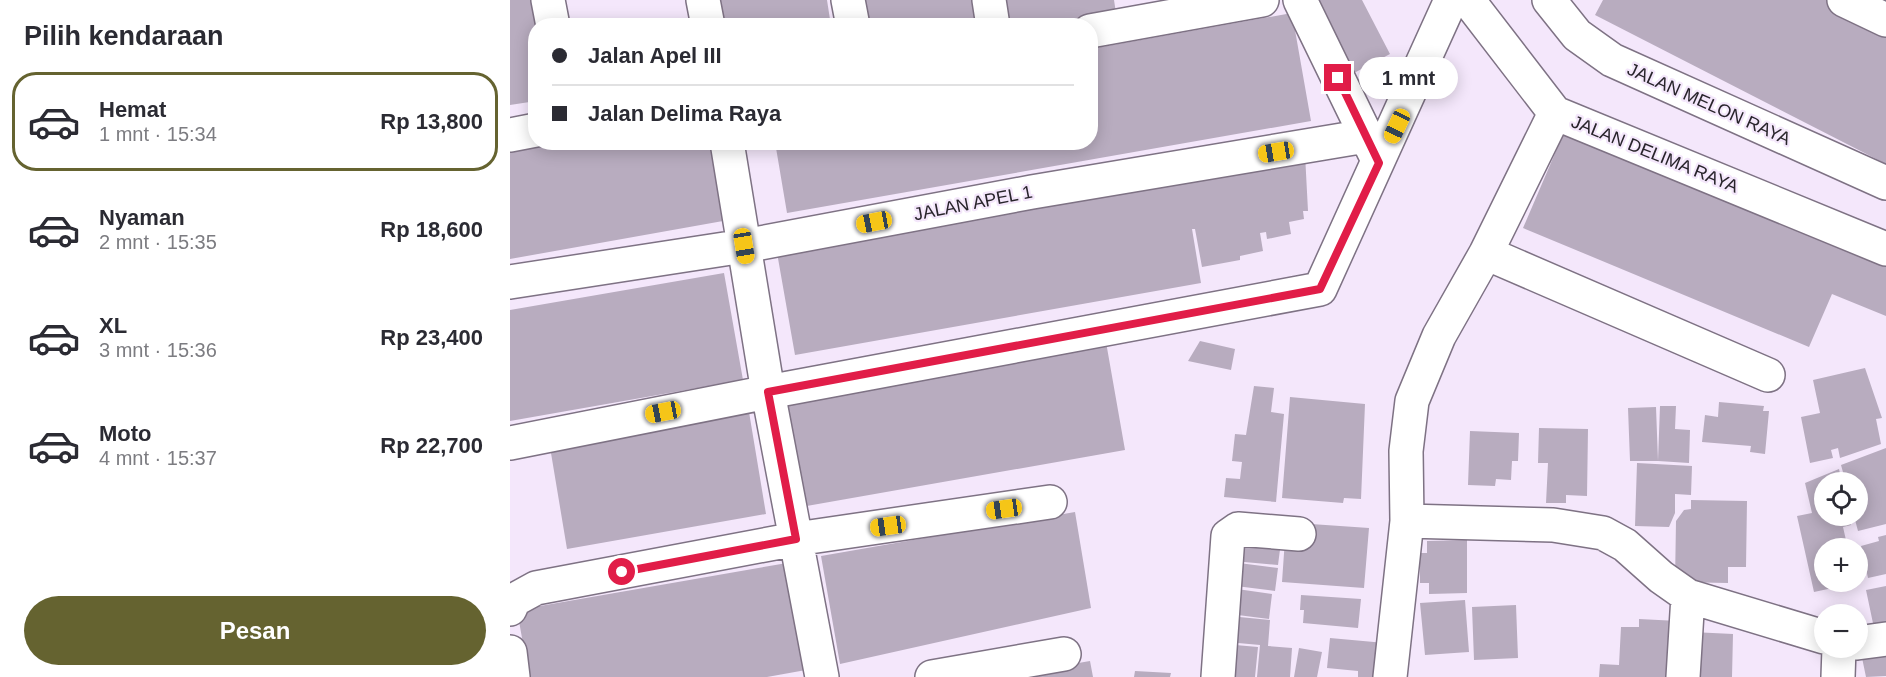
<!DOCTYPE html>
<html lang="id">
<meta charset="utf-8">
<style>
:root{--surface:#fff;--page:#f7f7f7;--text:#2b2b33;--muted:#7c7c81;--line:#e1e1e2;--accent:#656330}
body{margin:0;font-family:Arial,sans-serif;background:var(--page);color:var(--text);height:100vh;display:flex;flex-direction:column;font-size:22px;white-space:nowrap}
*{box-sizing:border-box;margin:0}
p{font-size:20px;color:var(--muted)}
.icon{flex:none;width:33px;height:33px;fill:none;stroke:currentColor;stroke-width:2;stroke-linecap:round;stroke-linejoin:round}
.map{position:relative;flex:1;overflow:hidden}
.drawer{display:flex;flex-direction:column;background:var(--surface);width:510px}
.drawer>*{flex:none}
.guide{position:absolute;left:18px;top:18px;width:570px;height:132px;border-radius:24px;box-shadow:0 3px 15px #0003;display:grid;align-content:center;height:132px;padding:0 24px;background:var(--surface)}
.fabs{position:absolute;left:1304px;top:472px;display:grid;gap:12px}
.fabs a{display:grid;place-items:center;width:54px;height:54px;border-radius:50%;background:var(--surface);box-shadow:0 3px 15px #0003;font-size:30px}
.end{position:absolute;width:27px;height:27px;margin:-14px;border:8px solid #e11d48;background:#fff;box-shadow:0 0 0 3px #fff}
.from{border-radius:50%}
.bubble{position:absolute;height:42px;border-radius:21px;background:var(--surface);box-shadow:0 3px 15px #0003;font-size:20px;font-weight:700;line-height:42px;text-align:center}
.car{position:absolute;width:18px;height:36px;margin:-18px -9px;border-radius:8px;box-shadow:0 0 4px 2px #0007;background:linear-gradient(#f5c518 24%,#345 0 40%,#f5c518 0 76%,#345 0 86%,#f5c518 0)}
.guide b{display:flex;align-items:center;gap:21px;height:57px;font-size:22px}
.guide b+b{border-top:2px solid var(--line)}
.guide i{width:15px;height:15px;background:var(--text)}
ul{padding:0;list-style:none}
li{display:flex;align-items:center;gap:18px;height:99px;margin:0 12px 9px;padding:0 12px;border:3px solid transparent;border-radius:24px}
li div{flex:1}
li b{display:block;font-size:22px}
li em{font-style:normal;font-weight:700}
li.selected{border-color:var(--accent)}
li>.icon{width:54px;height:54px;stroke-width:1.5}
h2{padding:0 24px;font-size:27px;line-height:72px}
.cta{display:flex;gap:12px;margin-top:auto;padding:12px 24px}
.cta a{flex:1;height:69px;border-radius:36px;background:var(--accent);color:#fff;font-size:24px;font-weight:700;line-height:69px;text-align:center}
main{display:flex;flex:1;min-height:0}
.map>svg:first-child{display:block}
.building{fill:#b8acbf}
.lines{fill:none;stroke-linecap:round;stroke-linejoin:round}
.minor-casing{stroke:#7e7284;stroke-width:36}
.minor{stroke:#fff;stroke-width:33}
.route{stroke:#e11d48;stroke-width:8}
.labels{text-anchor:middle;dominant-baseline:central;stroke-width:4.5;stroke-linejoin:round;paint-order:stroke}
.street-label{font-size:18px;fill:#28242b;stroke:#f4e7fb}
</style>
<main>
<section class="drawer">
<h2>Pilih kendaraan</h2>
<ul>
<li class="selected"><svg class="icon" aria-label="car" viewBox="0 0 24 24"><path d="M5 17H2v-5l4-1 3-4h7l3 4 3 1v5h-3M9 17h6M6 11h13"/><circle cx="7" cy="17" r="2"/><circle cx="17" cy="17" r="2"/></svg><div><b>Hemat</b><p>1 mnt · 15:34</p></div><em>Rp 13,800</em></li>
<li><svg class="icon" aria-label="car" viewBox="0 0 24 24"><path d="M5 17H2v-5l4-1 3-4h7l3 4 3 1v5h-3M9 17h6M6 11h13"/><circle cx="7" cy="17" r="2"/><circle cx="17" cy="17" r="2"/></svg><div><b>Nyaman</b><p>2 mnt · 15:35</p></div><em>Rp 18,600</em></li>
<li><svg class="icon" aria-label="car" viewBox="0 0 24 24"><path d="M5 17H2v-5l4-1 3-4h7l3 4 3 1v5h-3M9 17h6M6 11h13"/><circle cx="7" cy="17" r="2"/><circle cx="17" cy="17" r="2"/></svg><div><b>XL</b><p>3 mnt · 15:36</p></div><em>Rp 23,400</em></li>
<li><svg class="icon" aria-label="car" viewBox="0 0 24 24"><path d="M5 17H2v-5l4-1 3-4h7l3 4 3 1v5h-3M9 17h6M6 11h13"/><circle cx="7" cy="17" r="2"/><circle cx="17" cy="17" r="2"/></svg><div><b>Moto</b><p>4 mnt · 15:37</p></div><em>Rp 22,700</em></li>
</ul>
<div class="cta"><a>Pesan</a></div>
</section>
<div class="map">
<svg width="1376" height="677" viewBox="0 0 1376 677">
<rect width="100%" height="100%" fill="#f4e7fb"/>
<!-- building -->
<path class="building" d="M 0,0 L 37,0 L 41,26 L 26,26 L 26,101 L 0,105 Z
M 204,0 L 317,0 L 321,26 L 208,26 Z
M 349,0 L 462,0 L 466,26 L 353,26 Z
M 491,0 L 604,0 L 606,13 L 540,26 L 495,26 Z
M 806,0 L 852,0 L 880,54 L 844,73 Z
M 1093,0 L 1326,0 L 1376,26 L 1376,164 L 1085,15 Z
M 782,13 L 801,121 L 277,213 L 265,142 L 580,142 L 580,49 Z
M 1055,130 L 1376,260 L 1376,316 L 1322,294 L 1299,347 L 1013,228 Z
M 29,142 L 200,142 L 213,221 L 0,259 L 0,148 Z
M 795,154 L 798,211 L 793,211 L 794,219 L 779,222 L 781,234 L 757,239 L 756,232 L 750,233 L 753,251 L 730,256 L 730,260 L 692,267 L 685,229 L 682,229 L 691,283 L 285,355 L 266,247 Z
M 214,273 L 233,380 L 0,421 L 0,310 Z
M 690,341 L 725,349 L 721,370 L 678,361 Z
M 596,342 L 615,450 L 291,507 L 272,400 Z
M 1355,368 L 1372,418 L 1366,419 L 1371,444 L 1330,458 L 1328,448 L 1321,450 L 1323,458 L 1300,463 L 1291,417 L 1310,413 L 1303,380 Z
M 744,386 L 764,388 L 761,412 L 774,414 L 766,502 L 714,497 L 716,478 L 730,479 L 732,462 L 722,461 L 725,434 L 736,435 Z
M 780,397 L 855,404 L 851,499 L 834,498 L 833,503 L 772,498 Z
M 1209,402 L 1254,406 L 1253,411 L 1259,411 L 1255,454 L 1240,452 L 1241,446 L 1192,442 L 1195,415 L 1208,417 Z
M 238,406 L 256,514 L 57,549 L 39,441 Z
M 1150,406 L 1166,406 L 1165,429 L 1180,430 L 1179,463 L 1148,461 Z
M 1146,407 L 1148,461 L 1120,461 L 1118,408 Z
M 1029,428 L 1078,429 L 1077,496 L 1056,495 L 1056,503 L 1036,503 L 1038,463 L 1028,463 Z
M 960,431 L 1009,433 L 1008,461 L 1002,461 L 1001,480 L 986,479 L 985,486 L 958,485 Z
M 1376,448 L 1376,524 L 1348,531 L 1344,516 L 1347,516 L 1347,483 L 1336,483 L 1331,465 Z
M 1127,463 L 1182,466 L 1181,495 L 1165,494 L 1165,513 L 1159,527 L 1125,526 Z
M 1329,469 L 1332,483 L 1314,483 L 1314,516 L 1339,516 L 1341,525 L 1333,527 L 1338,549 L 1314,549 L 1314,582 L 1346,583 L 1304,592 L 1287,516 L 1302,513 L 1295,483 Z
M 1181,500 L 1237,501 L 1236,567 L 1218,567 L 1218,583 L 1165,582 L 1166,521 L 1174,510 L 1181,509 Z
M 565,512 L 581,608 L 330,664 L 311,556 Z
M 801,524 L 859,528 L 854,588 L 772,582 L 775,539 Z
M 726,530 L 772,534 L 768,565 L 723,561 Z
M 1376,535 L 1376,574 L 1358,578 L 1351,546 L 1369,541 L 1368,537 Z
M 957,540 L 957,593 L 919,594 L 919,583 L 910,583 L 910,553 L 917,553 L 917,541 Z
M 721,562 L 768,568 L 765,591 L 718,585 Z
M 277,563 L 296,670 L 257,677 L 19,677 L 7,610 Z
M 1376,586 L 1376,626 L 1364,628 L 1356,590 Z
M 720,588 L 762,594 L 759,619 L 720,614 Z
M 791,595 L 851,599 L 848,628 L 793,623 L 794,610 L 790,610 Z
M 955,600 L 959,652 L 915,655 L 910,603 Z
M 1006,605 L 1008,658 L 964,660 L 962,607 Z
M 719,616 L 760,620 L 758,646 L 782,648 L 780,677 L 747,677 L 750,645 L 717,642 Z
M 1129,619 L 1168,621 L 1166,677 L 1089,677 L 1090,664 L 1109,665 L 1111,627 L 1129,627 Z
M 1182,632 L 1223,634 L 1222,677 L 1181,677 Z
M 820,638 L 875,643 L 872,677 L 848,677 L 848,671 L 817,668 Z
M 1376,643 L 1376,676 L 1356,677 L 1350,648 Z
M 714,644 L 748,647 L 745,677 L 712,677 Z
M 789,648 L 812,652 L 807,677 L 784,677 Z
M 580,661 L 583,677 L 493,677 L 551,666 Z
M 625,671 L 661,673 L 660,677 L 624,677 Z"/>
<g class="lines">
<!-- minor casing -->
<g class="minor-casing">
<path id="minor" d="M 38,0 L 43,26
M 193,0 L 198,26
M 338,0 L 343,26
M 479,0 L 483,26
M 790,0 L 865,154
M 958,0 L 1045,113 L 1376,249
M 1039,0 L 1067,35 L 1102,60 L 1376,183
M 1334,0 L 1376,20
M 580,31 L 752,0
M 1045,113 L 976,253 L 1258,375
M 0,135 L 26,130
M 217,142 L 258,392 L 312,677
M 0,282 L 234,246 L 522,192 L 856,136
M 0,443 L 258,392 L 810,289 L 941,0
M 897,521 L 1043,525 L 1093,533 L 1115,545 L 1151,577 L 1178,596 L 1314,637
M 0,609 L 4,600 L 26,588 L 286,539 L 540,502
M 1347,643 L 1376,639
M 0,652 L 3,677
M 422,677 L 554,654
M 708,677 L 718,536 L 728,529 L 789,534
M 880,677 L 897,521 L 896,451 L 902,401 L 929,336 L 976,253
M 1173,677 L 1178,596
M 1328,677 L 1329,648"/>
</g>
<!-- minor -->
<use href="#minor" class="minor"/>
</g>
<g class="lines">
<!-- route -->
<path class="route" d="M 112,572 L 286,539 L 258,392 L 810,289 L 869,163 L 828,78"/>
</g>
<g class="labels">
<!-- street labels -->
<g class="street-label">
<text transform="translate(1199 104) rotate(24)">JALAN MELON RAYA</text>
<text transform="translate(1145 154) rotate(22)">JALAN DELIMA RAYA</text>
<text transform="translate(463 203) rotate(-11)">JALAN APEL 1</text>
</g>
</g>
</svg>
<div class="fabs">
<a><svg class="icon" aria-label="locate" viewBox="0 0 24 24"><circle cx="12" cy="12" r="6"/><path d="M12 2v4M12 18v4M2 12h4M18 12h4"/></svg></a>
<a>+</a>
<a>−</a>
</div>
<i class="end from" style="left:112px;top:572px"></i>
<i class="end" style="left:828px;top:78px"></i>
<div class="bubble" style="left:849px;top:57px;width:99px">1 mnt</div>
<i class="car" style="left:887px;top:126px;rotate:205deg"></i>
<i class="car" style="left:766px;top:152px;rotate:261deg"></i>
<i class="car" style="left:364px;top:222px;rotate:259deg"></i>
<i class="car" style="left:234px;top:246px;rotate:171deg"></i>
<i class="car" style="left:153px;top:412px;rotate:259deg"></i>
<i class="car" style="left:494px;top:509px;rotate:262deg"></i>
<i class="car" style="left:378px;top:526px;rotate:262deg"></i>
<div class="guide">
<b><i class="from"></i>Jalan Apel III</b>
<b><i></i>Jalan Delima Raya</b>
</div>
</div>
</main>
